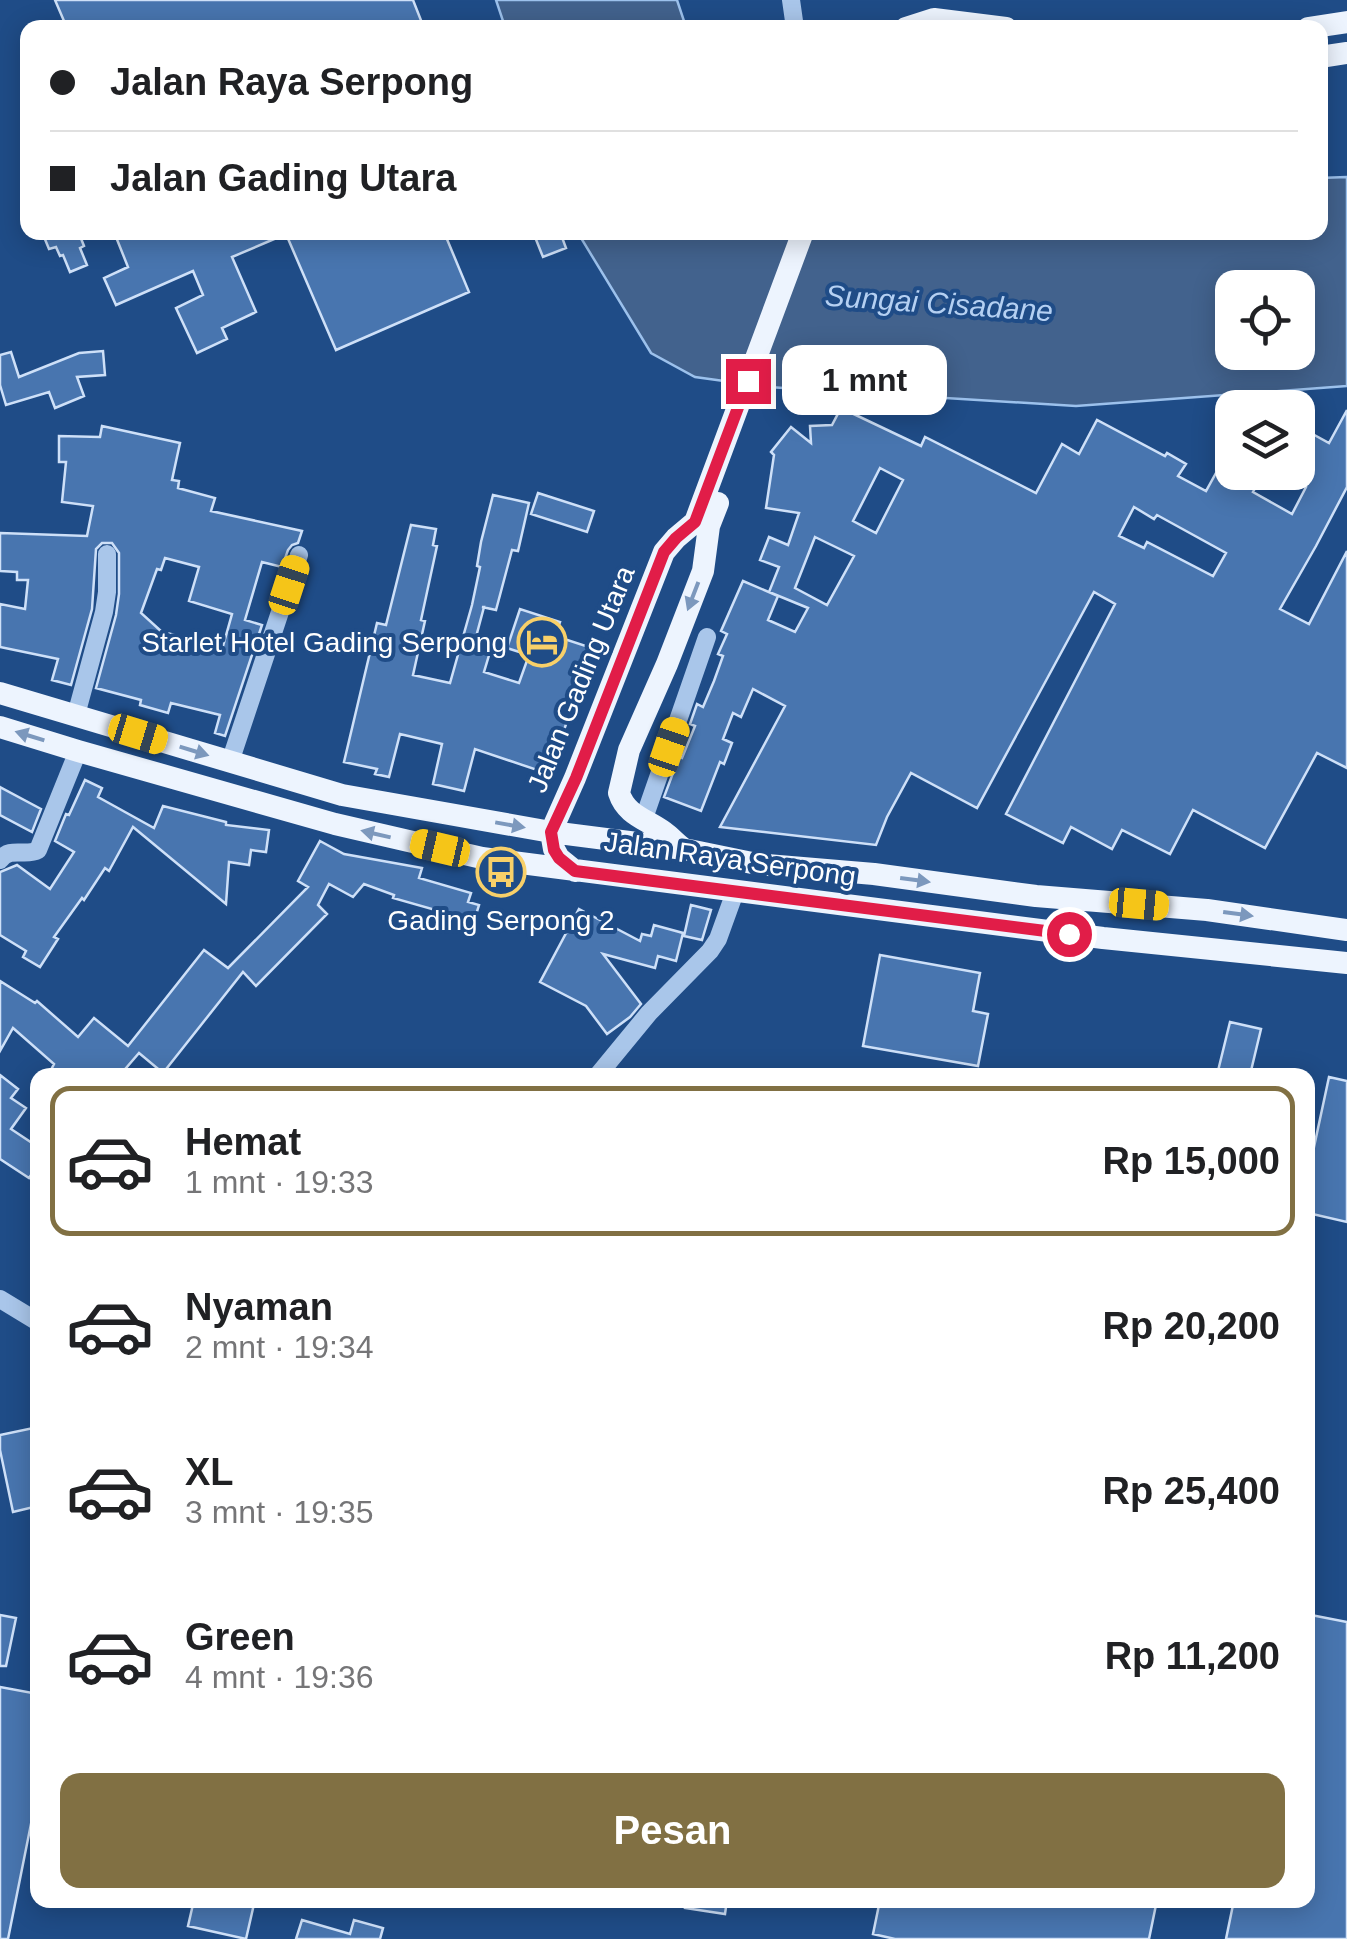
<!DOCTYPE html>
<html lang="id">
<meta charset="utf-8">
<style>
:root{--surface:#fff;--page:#f6f6f6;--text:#202124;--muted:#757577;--line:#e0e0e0;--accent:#817043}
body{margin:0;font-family:Helvetica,sans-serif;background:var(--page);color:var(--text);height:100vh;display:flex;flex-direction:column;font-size:38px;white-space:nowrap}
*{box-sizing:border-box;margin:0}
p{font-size:32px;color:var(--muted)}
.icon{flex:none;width:55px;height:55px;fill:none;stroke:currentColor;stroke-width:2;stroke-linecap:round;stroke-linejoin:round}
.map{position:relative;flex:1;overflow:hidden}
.details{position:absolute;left:30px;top:1068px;width:1285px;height:840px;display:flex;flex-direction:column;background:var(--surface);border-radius:20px;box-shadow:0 5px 25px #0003}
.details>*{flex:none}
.hud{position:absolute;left:20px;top:20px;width:1308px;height:220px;border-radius:20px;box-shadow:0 5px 25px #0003;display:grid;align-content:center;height:220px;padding:0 30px;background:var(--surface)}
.buttons{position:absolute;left:1215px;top:270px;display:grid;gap:20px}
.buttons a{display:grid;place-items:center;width:100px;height:100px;border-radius:20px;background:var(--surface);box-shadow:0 5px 25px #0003;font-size:50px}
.end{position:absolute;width:45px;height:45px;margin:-22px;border:12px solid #e11d48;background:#fff;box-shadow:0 0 0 5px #fff}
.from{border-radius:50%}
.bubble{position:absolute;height:70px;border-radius:20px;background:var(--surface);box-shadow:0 5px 25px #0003;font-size:32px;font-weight:700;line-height:70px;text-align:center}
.car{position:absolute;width:30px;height:60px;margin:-30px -15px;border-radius:12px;box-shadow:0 0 8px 2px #0007;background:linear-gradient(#f5c518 24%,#345 0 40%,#f5c518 0 76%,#345 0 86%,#f5c518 0)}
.hud b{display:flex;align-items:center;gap:35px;height:95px;font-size:38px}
.hud b+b{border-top:2px solid var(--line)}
.hud i{width:25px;height:25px;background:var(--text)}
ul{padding:18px 0 0;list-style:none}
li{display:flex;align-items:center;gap:30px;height:150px;margin:0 20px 15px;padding:0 10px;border:5px solid transparent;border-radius:20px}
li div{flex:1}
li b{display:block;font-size:38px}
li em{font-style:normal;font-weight:700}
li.on{border-color:var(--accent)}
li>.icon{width:90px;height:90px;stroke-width:1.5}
.action{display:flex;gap:20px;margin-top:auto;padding:20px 30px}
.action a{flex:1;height:115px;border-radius:20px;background:var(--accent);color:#fff;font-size:40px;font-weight:700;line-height:115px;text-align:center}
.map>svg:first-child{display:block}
.water{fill:#42628d;stroke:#9cc1ec;stroke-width:2.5;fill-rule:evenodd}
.building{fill:#4875af;stroke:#cee0f8;stroke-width:2.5;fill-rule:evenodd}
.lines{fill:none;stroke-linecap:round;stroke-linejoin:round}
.minor{stroke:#a9c6ea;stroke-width:18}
.major{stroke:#edf4fe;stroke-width:22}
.oneway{fill:#7c98bd}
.route{stroke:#e11d48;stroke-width:12}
.labels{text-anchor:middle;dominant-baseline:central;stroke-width:8;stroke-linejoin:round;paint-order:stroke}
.poi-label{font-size:28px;fill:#fff;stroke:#1f4c87;text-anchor:end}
.street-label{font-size:28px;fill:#fff;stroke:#1f4c87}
.water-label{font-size:30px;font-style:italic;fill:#b5d0f2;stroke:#1f4c87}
</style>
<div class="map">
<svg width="1347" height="1939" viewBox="0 0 1347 1939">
<rect width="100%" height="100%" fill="#1f4c87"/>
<!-- water -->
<path class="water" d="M 496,0 L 677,0 L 686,27 L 505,27 Z
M 1347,177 L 1347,386 L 1076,406 L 768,387 L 695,377 L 651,353 L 578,233 L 1320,232 L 1320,178 ZM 1232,288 L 1298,288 L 1298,352 L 1232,352 Z"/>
<!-- building -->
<path class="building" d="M 55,0 L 413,0 L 424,28 L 67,28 Z
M 42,232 L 88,232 L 80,236 L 84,246 L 80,248 L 87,265 L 70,272 L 63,255 L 60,256 L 56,247 L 49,249 Z
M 114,232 L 444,232 L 469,292 L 336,350 L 286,234 L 232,257 L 256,312 L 222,328 L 227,339 L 197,353 L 176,308 L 203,295 L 193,271 L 116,305 L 104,278 L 128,267 Z
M 533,232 L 560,232 L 566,248 L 543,257 Z
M 103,351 L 105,375 L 77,377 L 84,396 L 55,408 L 49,392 L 6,405 L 0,385 L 0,355 L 11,352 L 19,377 L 79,353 Z
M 841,408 L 921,446 L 925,437 L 1036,493 L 1062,444 L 1079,454 L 1097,420 L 1165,456 L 1167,453 L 1186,464 L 1178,476 L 1206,491 L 1232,444 L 1232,472 L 1264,472 L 1253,492 L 1292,514 L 1306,487 L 1298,483 L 1298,426 L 1329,443 L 1347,410 L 1347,487 L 1316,546 L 1280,609 L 1309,624 L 1347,551 L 1347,768 L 1317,753 L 1265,848 L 1193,810 L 1170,854 L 1122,830 L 1112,849 L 1071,827 L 1063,843 L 1006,814 L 1115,604 L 1094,592 L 977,808 L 911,773 L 887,817 L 876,845 L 720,827 L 785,706 L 753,689 L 741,717 L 733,713 L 723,739 L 732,743 L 724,764 L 720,762 L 701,811 L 664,797 L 679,757 L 682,758 L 695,726 L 690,724 L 697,704 L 703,707 L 714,681 L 723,656 L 718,654 L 727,634 L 721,631 L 743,581 L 778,596 L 768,620 L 795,632 L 808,608 L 769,592 L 779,567 L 760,560 L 769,537 L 788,545 L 799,513 L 766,508 L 774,455 L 771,452 L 791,427 L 811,443 L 810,426 L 832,425 ZM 880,468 L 903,480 L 876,533 L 853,521 ZM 1134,507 L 1154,519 L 1157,515 L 1226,553 L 1213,576 L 1147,542 L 1144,548 L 1119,536 ZM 815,537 L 854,556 L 827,605 L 795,588 Z
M 102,426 L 180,443 L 172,480 L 179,481 L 178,488 L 215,498 L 211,511 L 302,531 L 298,543 L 292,545 L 288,550 L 282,567 L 262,562 L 245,620 L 262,625 L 225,736 L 215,733 L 220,715 L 171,703 L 168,713 L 140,705 L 141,700 L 96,688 L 116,615 L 119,594 L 119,553 L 112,543 L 102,543 L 96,549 L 92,609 L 71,685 L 52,680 L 58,659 L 0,647 L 0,604 L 25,609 L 28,580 L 17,580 L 17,572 L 0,571 L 0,533 L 87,536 L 93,506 L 62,502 L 66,462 L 59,462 L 59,436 L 100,437 ZM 165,558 L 199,567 L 189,601 L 232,614 L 223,646 L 162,632 L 141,613 L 157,569 L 161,570 Z
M 538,493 L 594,511 L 587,532 L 531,514 Z
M 493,495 L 529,503 L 518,551 L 512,550 L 496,610 L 482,607 L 484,607 L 476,637 L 493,642 L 484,672 L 519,683 L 529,655 L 507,648 L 520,609 L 560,622 L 555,636 L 592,648 L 584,675 L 586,676 L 580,693 L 577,692 L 549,774 L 475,749 L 464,791 L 433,784 L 442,744 L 400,734 L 389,777 L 375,774 L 377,769 L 344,762 L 377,623 L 386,625 L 411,525 L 436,529 L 433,545 L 437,546 L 421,620 L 425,621 L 413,675 L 450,683 L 472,605 L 480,567 L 477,566 L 481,542 Z
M 85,780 L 102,788 L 98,797 L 154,828 L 163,806 L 226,822 L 226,825 L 269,830 L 266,852 L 251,850 L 249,865 L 229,862 L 226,904 L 133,827 L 109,871 L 105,868 L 84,900 L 82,898 L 54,937 L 58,939 L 40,967 L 23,957 L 26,951 L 0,935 L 0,872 L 17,865 L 50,889 L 74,852 L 55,841 L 66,814 L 69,815 Z
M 0,787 L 41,809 L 32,832 L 0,815 Z
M 320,841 L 344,854 L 422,868 L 419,878 L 471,893 L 468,902 L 479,905 L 474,921 L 393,898 L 394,895 L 364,884 L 353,897 L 329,884 L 318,905 L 327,914 L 256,986 L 243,972 L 163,1073 L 139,1053 L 120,1075 L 60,1075 L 52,1068 L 54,1064 L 13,1028 L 0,1051 L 0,981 L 35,1003 L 37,1001 L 78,1037 L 94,1018 L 128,1046 L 204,950 L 228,968 L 308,887 L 298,881 Z
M 691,905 L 711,910 L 702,940 L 684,936 Z
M 579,909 L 640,941 L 642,934 L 651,936 L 654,925 L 683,933 L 676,961 L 658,956 L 655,968 L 603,954 L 641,1004 L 630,1017 L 607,1034 L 586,1006 L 540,982 Z
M 880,955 L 980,973 L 973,1011 L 988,1014 L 978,1066 L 863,1046 Z
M 1230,1022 L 1261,1029 L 1250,1075 L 1217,1075 Z
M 0,1075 L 18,1089 L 11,1098 L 26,1108 L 11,1129 L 38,1147 L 38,1165 L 29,1178 L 0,1159 Z
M 1329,1077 L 1347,1081 L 1347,1222 L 1308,1213 L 1308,1175 Z
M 38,1427 L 38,1506 L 13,1512 L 0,1450 L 0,1435 Z
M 0,1615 L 16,1618 L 6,1666 L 0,1666 Z
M 1311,1615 L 1347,1622 L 1347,1939 L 1226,1939 L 1234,1900 L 1308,1900 L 1308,1632 Z
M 0,1687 L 38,1694 L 38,1789 L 8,1939 L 0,1939 Z
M 194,1900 L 236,1900 L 254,1904 L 246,1939 L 188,1926 Z
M 686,1900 L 727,1900 L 725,1914 L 685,1908 Z
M 880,1900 L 1157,1900 L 1149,1939 L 895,1939 L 873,1934 Z
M 302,1920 L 350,1934 L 354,1920 L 383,1928 L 380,1939 L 296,1939 Z"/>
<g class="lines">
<!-- minor -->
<path class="minor" d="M 791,0 L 795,28
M 76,715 L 104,612 L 107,592 L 107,554
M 230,762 L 299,555
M 643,821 L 707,637
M 0,860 C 10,846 26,857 38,850 L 78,751
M 598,1075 L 649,1013 L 710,951 L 718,939 L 735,892
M 0,1299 L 38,1322"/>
<!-- major -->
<path class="major" d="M 906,28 L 934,19 L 1006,28
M 1308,28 L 1347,22
M 1320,57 L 1347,53
M 0,693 L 342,795 L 551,832 L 684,849 L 757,864 L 874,874 L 1036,896 L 1207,910 L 1347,930
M 0,727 L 78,751 L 335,824 L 482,858 L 1103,938 L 1347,963
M 684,849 C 677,844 671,837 664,832 C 646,819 626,815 619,793 L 629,750 L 667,664 L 703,571 L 709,526 L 718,503
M 575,871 L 559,858 L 554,849 L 551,832 L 575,778 L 664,552 L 676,538 L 695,522 L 803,232"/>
</g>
<!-- one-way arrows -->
<defs><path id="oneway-solid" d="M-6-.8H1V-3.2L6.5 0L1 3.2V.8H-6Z" transform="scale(2.5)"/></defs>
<g class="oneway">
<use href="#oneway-solid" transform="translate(693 596) rotate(111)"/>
<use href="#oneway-solid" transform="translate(30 736) rotate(-163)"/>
<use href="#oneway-solid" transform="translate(194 751) rotate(17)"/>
<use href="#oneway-solid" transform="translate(510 825) rotate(10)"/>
<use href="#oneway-solid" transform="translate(376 834) rotate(-167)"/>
<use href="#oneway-solid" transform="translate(915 880) rotate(8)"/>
<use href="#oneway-solid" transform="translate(1238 914) rotate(8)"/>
</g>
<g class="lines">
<!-- route -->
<path class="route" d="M 748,381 L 695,522 L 676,538 L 664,552 L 576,778 L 551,832 L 554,850 L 559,858 L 575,871 L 1069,934"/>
</g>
<!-- icons -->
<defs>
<g id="hotel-ring" transform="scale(2.5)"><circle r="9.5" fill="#1f4c87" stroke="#f8d069" stroke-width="1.5"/><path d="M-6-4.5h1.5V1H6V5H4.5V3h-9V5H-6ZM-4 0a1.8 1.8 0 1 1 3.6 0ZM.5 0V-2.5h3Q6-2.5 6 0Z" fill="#f8d069"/></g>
<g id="bus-ring" transform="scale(2.5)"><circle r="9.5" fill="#1f4c87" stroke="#f8d069" stroke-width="1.5"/><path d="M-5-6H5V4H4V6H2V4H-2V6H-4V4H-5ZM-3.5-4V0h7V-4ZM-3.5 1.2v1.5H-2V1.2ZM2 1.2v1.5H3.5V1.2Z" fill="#f8d069"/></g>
</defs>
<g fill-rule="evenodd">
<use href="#hotel-ring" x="542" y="642"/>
<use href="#bus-ring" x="501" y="872"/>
</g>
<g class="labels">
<!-- poi labels -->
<g class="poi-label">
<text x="507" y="642">Starlet Hotel Gading Serpong</text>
<text x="501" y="920" text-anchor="middle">Gading Serpong 2</text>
</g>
<!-- street labels -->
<g class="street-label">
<text transform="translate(581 679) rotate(-68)">Jalan Gading Utara</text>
<text transform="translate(730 859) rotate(8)">Jalan Raya Serpong</text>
</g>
<!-- water labels -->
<g class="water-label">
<text transform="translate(939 303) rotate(4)">Sungai Cisadane</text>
</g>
</g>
</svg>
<div class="buttons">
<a><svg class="icon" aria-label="locate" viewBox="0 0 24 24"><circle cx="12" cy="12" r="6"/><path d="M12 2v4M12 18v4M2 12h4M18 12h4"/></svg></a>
<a><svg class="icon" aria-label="layers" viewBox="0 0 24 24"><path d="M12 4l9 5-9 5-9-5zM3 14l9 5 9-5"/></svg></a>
</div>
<i class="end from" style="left:1069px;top:934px"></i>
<i class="end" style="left:748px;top:381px"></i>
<div class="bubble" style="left:782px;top:345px;width:165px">1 mnt</div>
<i class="car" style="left:289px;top:585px;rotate:18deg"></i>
<i class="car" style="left:138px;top:734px;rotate:107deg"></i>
<i class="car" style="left:669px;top:747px;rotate:19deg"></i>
<i class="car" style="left:440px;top:848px;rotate:283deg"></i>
<i class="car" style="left:1139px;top:904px;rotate:95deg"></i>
<div class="hud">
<b><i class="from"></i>Jalan Raya Serpong</b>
<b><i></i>Jalan Gading Utara</b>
</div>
<section class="details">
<ul>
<li class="on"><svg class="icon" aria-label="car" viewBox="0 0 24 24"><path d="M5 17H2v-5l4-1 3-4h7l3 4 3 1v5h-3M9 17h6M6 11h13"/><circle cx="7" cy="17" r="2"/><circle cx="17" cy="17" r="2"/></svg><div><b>Hemat</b><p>1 mnt · 19:33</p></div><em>Rp 15,000</em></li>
<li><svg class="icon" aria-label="car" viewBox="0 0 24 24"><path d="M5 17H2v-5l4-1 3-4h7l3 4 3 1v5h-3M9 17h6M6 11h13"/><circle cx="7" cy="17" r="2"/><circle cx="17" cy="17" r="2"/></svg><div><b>Nyaman</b><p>2 mnt · 19:34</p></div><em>Rp 20,200</em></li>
<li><svg class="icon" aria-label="car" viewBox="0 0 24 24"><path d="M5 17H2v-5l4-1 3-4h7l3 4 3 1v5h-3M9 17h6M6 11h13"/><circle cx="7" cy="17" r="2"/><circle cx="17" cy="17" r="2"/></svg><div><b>XL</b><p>3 mnt · 19:35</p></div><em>Rp 25,400</em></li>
<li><svg class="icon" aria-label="car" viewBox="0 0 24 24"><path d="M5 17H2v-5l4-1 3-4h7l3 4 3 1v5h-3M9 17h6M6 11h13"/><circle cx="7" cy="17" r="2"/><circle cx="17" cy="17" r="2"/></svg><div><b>Green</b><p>4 mnt · 19:36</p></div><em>Rp 11,200</em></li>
</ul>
<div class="action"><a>Pesan</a></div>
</section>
</div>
